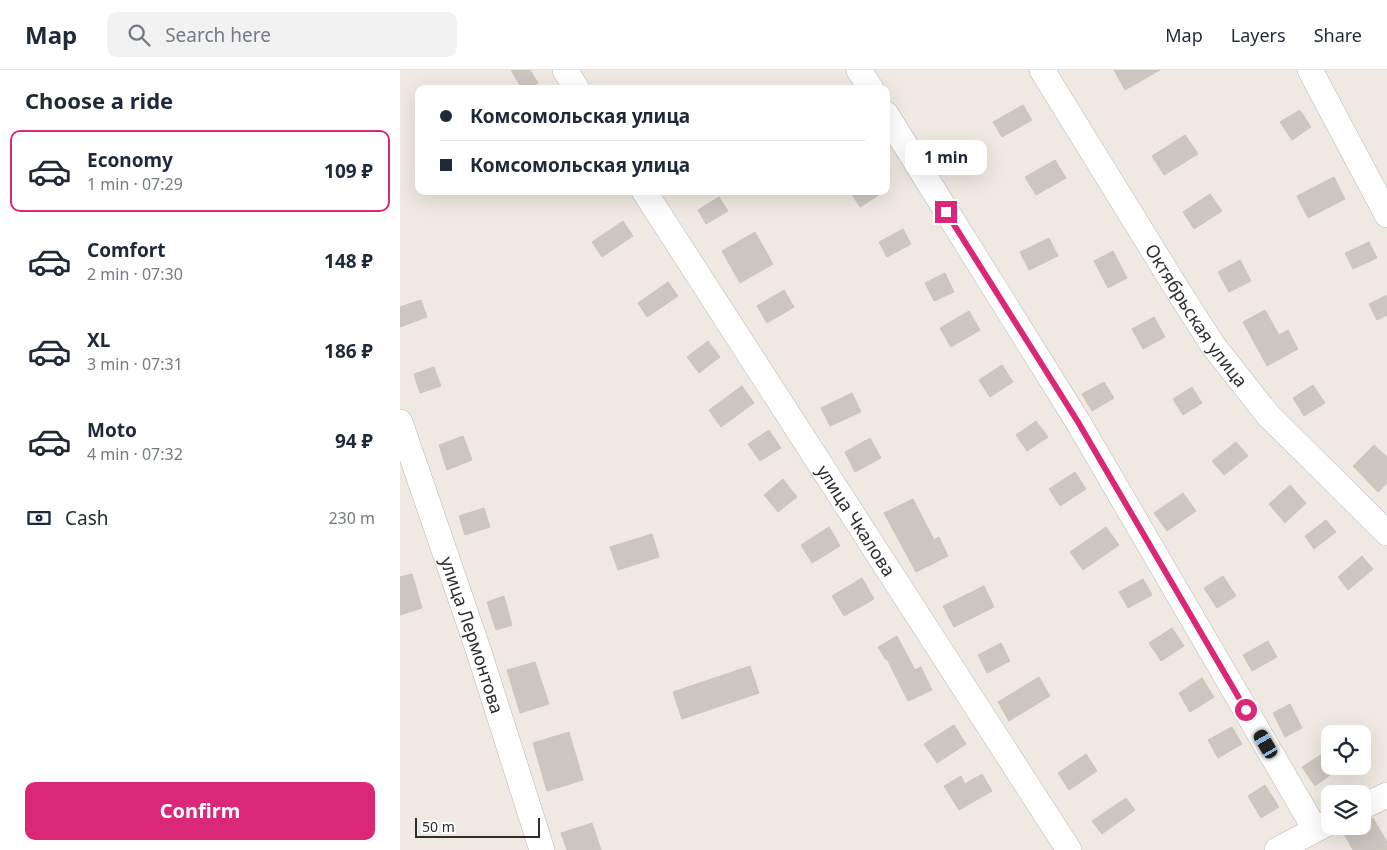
<!DOCTYPE html>
<meta charset="utf-8">
<style>
:root{--surface:#fff;--page:#f2f2f3;--text:#1f2937;--muted:#747a83;--line:#e0e1e3;--accent:#db2777}
body{margin:0;font-family:"Noto Sans",sans-serif;background:var(--page);color:var(--text);height:100vh;display:flex;flex-direction:column;font-size:19px;white-space:nowrap}
*{box-sizing:border-box;margin:0}
p{font-size:16px;color:var(--muted)}
.icon{flex:none;width:28px;height:28px;fill:none;stroke:currentColor;stroke-width:2;stroke-linecap:round;stroke-linejoin:round}
.map{position:relative;flex:1;overflow:hidden}
.side{display:flex;flex-direction:column;background:var(--surface);width:400px}
.side>*{flex:none}
.top-card{position:absolute;left:15px;top:15px;width:475px;height:110px;border-radius:10px;box-shadow:0 5px 20px #0002;display:grid;align-content:center;height:110px;padding:0 25px;background:var(--surface)}
.fabs{position:absolute;left:921px;top:655px;display:grid;gap:10px}
.fabs a{display:grid;place-items:center;width:50px;height:50px;border-radius:10px;background:var(--surface);box-shadow:0 5px 20px #0002;font-size:25px}
.scale{position:absolute;left:15px;bottom:12px;width:125px;box-sizing:border-box;padding-left:5px;border:2px solid #2e2e2e;border-top:0;font-size:14px;line-height:18px;white-space:nowrap;color:#2e2e2e;-webkit-text-stroke:4px #fff;paint-order:stroke}
.end{position:absolute;width:22px;height:22px;margin:-11px;border:6px solid #db2777;background:#fff;box-shadow:0 0 0 2px #fff}
.from{border-radius:50%}
.bubble{position:absolute;height:35px;border-radius:10px;background:var(--surface);box-shadow:0 5px 20px #0002;font-size:16px;font-weight:700;line-height:35px;text-align:center}
.car{position:absolute;width:15px;height:30px;margin:-15px -8px;border-radius:6px;box-shadow:0 0 4px 1px #0007;background:linear-gradient(#222 24%,#8ab4d8 0 40%,#222 0 76%,#8ab4d8 0 86%,#222 0)}
.top-card b{display:flex;align-items:center;gap:18px;height:48px;font-size:19px}
.top-card b+b{border-top:1px solid var(--line)}
.top-card i{width:12px;height:12px;background:var(--text)}
ul{padding:0;list-style:none}
li{display:flex;align-items:center;gap:15px;height:82px;margin:0 10px 8px;padding:0 15px;border:2px solid transparent;border-radius:10px}
li div{flex:1}
li b{display:block;font-size:19px}
li em{font-style:normal;font-weight:700}
li.selected{border-color:var(--accent)}
li>.icon{width:45px;height:45px;stroke-width:1.5}
h2{padding:0 25px;font-size:22px;line-height:60px}
.pay{display:flex;align-items:center;gap:12px;height:55px;padding:0 25px;font-size:19px}
.pay p{margin-inline-start:auto}
.action{display:flex;gap:10px;margin-top:auto;padding:10px 25px}
.action a{flex:1;height:58px;border-radius:10px;background:var(--accent);color:#fff;font-size:20px;font-weight:700;line-height:58px;text-align:center}
header{display:flex;align-items:center;gap:30px;box-sizing:border-box;height:70px;padding:0 25px;background:var(--surface);border-bottom:1px solid var(--line)}
header strong{font-size:24px}
nav{display:flex;gap:28px;margin-inline-start:auto;font-size:18px}
.search{width:350px;height:45px;background:var(--page);display:flex;align-items:center;gap:12px;box-sizing:border-box;padding:0 18px;border-radius:10px;color:var(--muted);font-size:19px}
main{display:flex;flex:1;min-height:0}
.map>svg:first-child{display:block}
.building{fill:#cbc7bf;stroke:#cbc5ba}
.lines{fill:none;stroke-linecap:round;stroke-linejoin:round}
.minor-casing{stroke:#b4b7c1;stroke-width:26}
.minor{stroke:#fff;stroke-width:25}
.route{stroke:#db2777;stroke-width:6}
.labels{text-anchor:middle;dominant-baseline:central;stroke-width:4.5;stroke-linejoin:round;paint-order:stroke}
.street-label{font-size:18px;fill:#2e2e2e;stroke:#fff}
</style>
<header>
<strong>Map</strong>
<div class="search"><svg class="icon" aria-label="search" viewBox="0 0 24 24"><circle cx="10" cy="10" r="6"/><path d="M15 15l6 6"/></svg>Search here</div>
<nav><a>Map</a><a>Layers</a><a>Share</a></nav>
</header>
<main>
<section class="side">
<h2>Choose a ride</h2>
<ul>
<li class="selected"><svg class="icon" aria-label="car" viewBox="0 0 24 24"><path d="M5 17H2v-5l4-1 3-4h7l3 4 3 1v5h-3M9 17h6M6 11h13"/><circle cx="7" cy="17" r="2"/><circle cx="17" cy="17" r="2"/></svg><div><b>Economy</b><p>1 min · 07:29</p></div><em>109 ₽</em></li>
<li><svg class="icon" aria-label="car" viewBox="0 0 24 24"><path d="M5 17H2v-5l4-1 3-4h7l3 4 3 1v5h-3M9 17h6M6 11h13"/><circle cx="7" cy="17" r="2"/><circle cx="17" cy="17" r="2"/></svg><div><b>Comfort</b><p>2 min · 07:30</p></div><em>148 ₽</em></li>
<li><svg class="icon" aria-label="car" viewBox="0 0 24 24"><path d="M5 17H2v-5l4-1 3-4h7l3 4 3 1v5h-3M9 17h6M6 11h13"/><circle cx="7" cy="17" r="2"/><circle cx="17" cy="17" r="2"/></svg><div><b>XL</b><p>3 min · 07:31</p></div><em>186 ₽</em></li>
<li><svg class="icon" aria-label="car" viewBox="0 0 24 24"><path d="M5 17H2v-5l4-1 3-4h7l3 4 3 1v5h-3M9 17h6M6 11h13"/><circle cx="7" cy="17" r="2"/><circle cx="17" cy="17" r="2"/></svg><div><b>Moto</b><p>4 min · 07:32</p></div><em>94 ₽</em></li>
</ul>
<div class="pay"><svg class="icon" aria-label="cash" viewBox="0 0 24 24"><path d="M3 7h18v10H3z"/><circle cx="12" cy="12" r="2"/></svg>Cash<p>230 m</p></div>
<div class="action"><a>Confirm</a></div>
</section>
<div class="map">
<svg width="987" height="780" viewBox="0 0 987 780">
<rect width="100%" height="100%" fill="#efe9e1"/>
<!-- building -->
<path class="building" d="M 111,0 L 130,0 L 138,13 L 128,19 L 122,19 Z
M 714,0 L 760,0 L 725,20 Z
M 623,35 L 632,50 L 602,67 L 593,52 Z
M 900,40 L 911,57 L 892,70 L 880,52 Z
M 785,65 L 798,84 L 764,105 L 752,86 Z
M 655,90 L 666,108 L 636,125 L 625,107 Z
M 934,107 L 945,129 L 908,148 L 897,126 Z
M 450,121 L 485,121 L 460,137 Z
M 810,124 L 822,141 L 794,159 L 783,142 Z
M 319,127 L 328,141 L 306,154 L 298,140 Z
M 223,151 L 233,166 L 202,187 L 192,172 Z
M 503,159 L 511,174 L 487,187 L 479,172 Z
M 355,162 L 373,194 L 340,213 L 322,181 Z
M 649,168 L 658,186 L 629,200 L 620,182 Z
M 969,172 L 977,188 L 953,199 L 945,183 Z
M 713,181 L 727,208 L 708,218 L 694,191 Z
M 840,190 L 851,211 L 829,222 L 818,202 Z
M 545,203 L 554,222 L 534,231 L 525,213 Z
M 268,212 L 278,226 L 247,247 L 238,233 Z
M 384,220 L 394,237 L 367,253 L 357,236 Z
M 987,225 L 987,245 L 977,250 L 969,234 Z
M 21,230 L 27,247 L 0,257 L 0,237 Z
M 865,240 L 879,265 L 888,260 L 898,279 L 867,296 L 843,252 Z
M 569,241 L 580,260 L 551,277 L 540,258 Z
M 754,247 L 765,267 L 743,279 L 732,259 Z
M 308,271 L 320,287 L 299,303 L 287,287 Z
M 602,295 L 613,312 L 590,327 L 579,310 Z
M 34,297 L 41,316 L 20,323 L 14,304 Z
M 704,312 L 714,328 L 692,341 L 682,324 Z
M 913,315 L 925,333 L 904,346 L 893,328 Z
M 342,316 L 354,333 L 321,357 L 309,340 Z
M 792,317 L 802,333 L 783,345 L 773,329 Z
M 452,323 L 461,342 L 430,356 L 421,338 Z
M 636,351 L 648,367 L 627,381 L 616,365 Z
M 369,360 L 381,378 L 360,391 L 348,374 Z
M 63,366 L 72,390 L 47,400 L 39,375 Z
M 470,368 L 481,388 L 455,402 L 445,382 Z
M 836,372 L 848,386 L 824,405 L 812,391 Z
M 974,375 L 987,387 L 987,413 L 978,422 L 953,396 Z
M 675,402 L 686,419 L 660,436 L 649,419 Z
M 383,409 L 397,427 L 378,442 L 364,425 Z
M 890,415 L 906,433 L 885,453 L 869,434 Z
M 783,423 L 796,441 L 767,461 L 754,443 Z
M 513,429 L 534,470 L 539,467 L 548,486 L 516,502 L 484,443 Z
M 84,438 L 90,457 L 65,465 L 59,446 Z
M 926,450 L 936,462 L 914,479 L 905,466 Z
M 429,457 L 440,476 L 412,493 L 401,475 Z
M 706,457 L 719,475 L 683,500 L 670,482 Z
M 252,464 L 259,487 L 218,500 L 210,477 Z
M 962,486 L 973,499 L 948,520 L 938,507 Z
M 12,504 L 22,538 L 0,545 L 0,507 Z
M 823,506 L 836,526 L 817,538 L 804,518 Z
M 462,508 L 474,529 L 444,546 L 432,526 Z
M 743,509 L 752,525 L 728,538 L 719,522 Z
M 584,516 L 594,537 L 554,557 L 543,536 Z
M 104,526 L 112,555 L 96,560 L 87,532 Z
M 772,558 L 784,576 L 761,591 L 749,573 Z
M 497,566 L 515,600 L 521,597 L 532,620 L 508,631 L 487,589 L 486,590 L 478,577 Z
M 868,571 L 877,587 L 852,601 L 843,585 Z
M 601,573 L 610,591 L 587,603 L 578,585 Z
M 135,592 L 149,634 L 120,643 L 107,600 Z
M 350,596 L 359,623 L 282,649 L 273,622 Z
M 639,607 L 650,626 L 609,651 L 598,632 Z
M 802,608 L 814,627 L 790,642 L 779,623 Z
M 890,634 L 902,658 L 885,667 L 873,643 Z
M 554,655 L 566,674 L 537,693 L 524,674 Z
M 832,657 L 842,674 L 818,688 L 808,670 Z
M 169,662 L 183,710 L 147,721 L 133,673 Z
M 930,679 L 930,705 L 915,716 L 902,697 Z
M 686,684 L 697,701 L 669,720 L 658,703 Z
M 582,704 L 592,721 L 559,740 L 544,716 L 561,706 L 565,714 Z
M 865,715 L 879,737 L 861,748 L 848,726 Z
M 726,728 L 735,740 L 702,764 L 692,751 Z
M 973,748 L 987,772 L 987,780 L 953,780 L 944,764 L 958,756 L 962,756 L 962,754 Z
M 192,753 L 201,780 L 167,780 L 161,763 Z"/>
<g class="lines">
<!-- minor casing -->
<g class="minor-casing">
<g id="minor">
<path d="M 165,0 L 177,19"/>
<path d="M 459,0 L 471,19"/>
<path id="s1" d="M 642,0 L 777,219 L 812,274 L 868,345 L 987,463"/>
<path d="M 910,0 L 987,145"/>
<path d="M 486,44 L 678,352 L 915,759"/>
<path id="s2" d="M 244,121 L 669,780"/>
<path id="s3" d="M 0,352 L 78,579 L 142,780"/>
<path d="M 962,737 L 987,725"/>
<path d="M 877,780 L 930,752"/>
</g>
</g>
<!-- minor -->
<use href="#minor" class="minor"/>
</g>
<g class="lines">
<!-- route -->
<path class="route" d="M 546,142 L 678,352 L 846,640"/>
</g>
<g class="labels">
<!-- street labels -->
<g class="street-label">
<text stroke="none"><textPath href="#s1" startOffset="290">Октябрьская улица</textPath></text>
<text stroke="none"><textPath href="#s2" startOffset="392">улица Чкалова</textPath></text>
<text stroke="none"><textPath href="#s3" startOffset="225">улица Лермонтова</textPath></text>
</g>
</g>
</svg>
<div class="fabs">
<a><svg class="icon" aria-label="locate" viewBox="0 0 24 24"><circle cx="12" cy="12" r="6"/><path d="M12 2v4M12 18v4M2 12h4M18 12h4"/></svg></a>
<a><svg class="icon" aria-label="layers" viewBox="0 0 24 24"><path d="M12 4l9 5-9 5-9-5zM3 14l9 5 9-5"/></svg></a>
</div>
<div class="scale">50 m</div>
<i class="end from" style="left:846px;top:640px"></i>
<i class="end" style="left:546px;top:142px"></i>
<div class="bubble" style="left:505px;top:70px;width:82px">1 min</div>
<i class="car" style="left:866px;top:674px;rotate:330deg"></i>
<div class="top-card">
<b><i class="from"></i>Комсомольская улица</b>
<b><i></i>Комсомольская улица</b>
</div>
</div>
</main>
